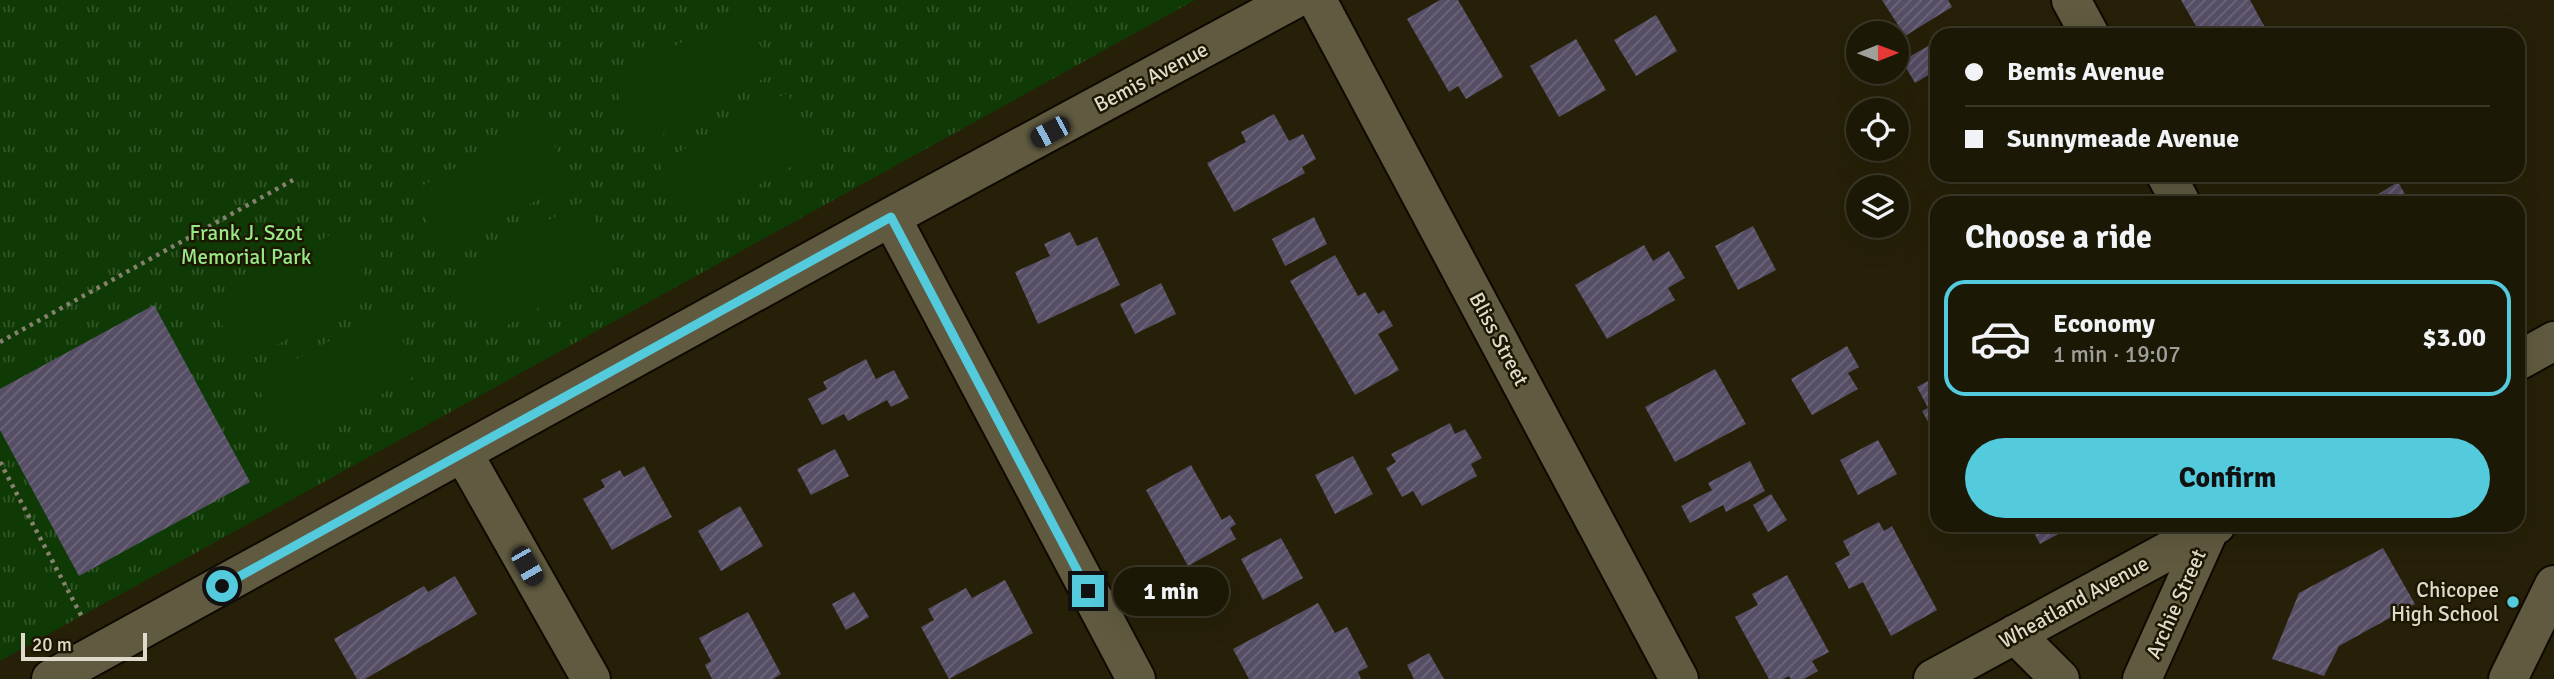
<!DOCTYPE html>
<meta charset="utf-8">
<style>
:root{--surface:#1c1806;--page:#292514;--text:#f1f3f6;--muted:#a0a09b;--line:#3a3728;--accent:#54cadd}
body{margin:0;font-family:Signika,sans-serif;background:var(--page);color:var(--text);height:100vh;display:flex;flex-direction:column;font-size:26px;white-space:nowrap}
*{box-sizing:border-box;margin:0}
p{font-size:23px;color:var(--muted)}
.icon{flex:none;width:38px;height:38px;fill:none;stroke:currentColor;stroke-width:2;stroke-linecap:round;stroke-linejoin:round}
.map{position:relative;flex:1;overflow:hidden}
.sheet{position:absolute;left:1930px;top:196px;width:595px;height:336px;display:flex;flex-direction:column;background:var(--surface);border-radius:21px;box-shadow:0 7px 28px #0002,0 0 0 2px var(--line)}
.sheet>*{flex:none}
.banner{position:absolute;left:1930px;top:28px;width:595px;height:154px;border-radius:21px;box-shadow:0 7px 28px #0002,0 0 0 2px var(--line);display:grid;align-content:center;height:154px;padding:0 35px;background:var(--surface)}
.needle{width:46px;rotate:89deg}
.fabs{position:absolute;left:1846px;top:21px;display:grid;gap:14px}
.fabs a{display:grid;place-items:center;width:63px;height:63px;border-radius:50%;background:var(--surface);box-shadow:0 7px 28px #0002,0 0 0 2px var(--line);font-size:35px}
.scale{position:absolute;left:21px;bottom:18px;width:126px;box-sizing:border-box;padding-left:7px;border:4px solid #dedbcc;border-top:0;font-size:19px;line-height:24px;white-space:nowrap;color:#dedbcc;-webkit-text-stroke:5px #1d1701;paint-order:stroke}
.end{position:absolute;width:32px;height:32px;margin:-16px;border:9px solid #54cadd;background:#111;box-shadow:0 0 0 4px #111}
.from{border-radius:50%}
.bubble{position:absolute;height:49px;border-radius:24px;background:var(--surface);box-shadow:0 7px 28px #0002,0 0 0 2px var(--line);font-size:23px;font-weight:700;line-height:49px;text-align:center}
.car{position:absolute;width:21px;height:42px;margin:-21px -10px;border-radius:9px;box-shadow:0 0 5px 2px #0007;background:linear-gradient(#222 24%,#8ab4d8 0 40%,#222 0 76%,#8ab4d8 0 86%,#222 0)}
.banner b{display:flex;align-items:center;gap:24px;height:66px;font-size:26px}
.banner b+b{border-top:2px solid var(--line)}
.banner i{width:18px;height:18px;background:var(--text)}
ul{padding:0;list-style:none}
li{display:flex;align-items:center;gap:21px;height:116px;margin:0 14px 10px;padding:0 21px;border:4px solid transparent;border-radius:21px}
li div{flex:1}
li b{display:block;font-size:26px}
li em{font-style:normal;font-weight:700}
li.active{border-color:var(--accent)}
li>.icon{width:63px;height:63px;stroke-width:1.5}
h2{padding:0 35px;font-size:32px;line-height:84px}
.cta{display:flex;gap:14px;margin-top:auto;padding:14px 35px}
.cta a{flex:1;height:80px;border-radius:42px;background:var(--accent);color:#111;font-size:28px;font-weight:700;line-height:80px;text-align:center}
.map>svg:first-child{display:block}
.park{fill:url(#park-tufts)}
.pitch{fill:#0f3a05}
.building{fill:url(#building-hatch)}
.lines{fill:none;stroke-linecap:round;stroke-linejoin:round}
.minor-casing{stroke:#0f0900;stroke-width:42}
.path{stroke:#86816e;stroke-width:4.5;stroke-dasharray:3.5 5;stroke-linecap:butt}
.minor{stroke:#605a40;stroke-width:38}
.route{stroke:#54cadd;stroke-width:9}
.poi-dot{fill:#54cadd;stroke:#1d1701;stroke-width:2.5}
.labels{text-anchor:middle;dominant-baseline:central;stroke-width:5;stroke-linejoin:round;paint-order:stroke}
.street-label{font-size:21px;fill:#dedbcc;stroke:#1d1701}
.park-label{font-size:21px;fill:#96e986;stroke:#1d1701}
.poi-label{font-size:21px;fill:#dedbcc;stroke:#1d1701;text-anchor:end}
</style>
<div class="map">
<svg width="2554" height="679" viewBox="0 0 2554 679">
<defs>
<pattern id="park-tufts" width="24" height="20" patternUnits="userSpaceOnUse" patternTransform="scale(1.75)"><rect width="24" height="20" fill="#0f3a05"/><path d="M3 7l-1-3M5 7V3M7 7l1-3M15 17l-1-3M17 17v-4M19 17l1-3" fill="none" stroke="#325628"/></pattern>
<pattern id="building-hatch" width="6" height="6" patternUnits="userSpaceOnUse" patternTransform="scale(1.75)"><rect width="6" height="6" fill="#564e65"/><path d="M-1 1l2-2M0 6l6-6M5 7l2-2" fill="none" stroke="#6e677a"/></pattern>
</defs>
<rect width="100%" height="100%" fill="#262008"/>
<!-- park -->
<path class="park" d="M 0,0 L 1195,0 L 0,661 Z"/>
<!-- pitch -->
<path class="pitch" d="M 741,10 L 775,72 L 645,144 L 611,81 Z
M 787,93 L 818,152 L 691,222 L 659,163 Z
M 541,121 L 573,180 L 443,252 L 411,192 Z
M 584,201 L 618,264 L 489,335 L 454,272 Z
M 339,230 L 373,292 L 243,363 L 209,301 Z
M 386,310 L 420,373 L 289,445 L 255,382 Z"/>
<!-- building -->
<path class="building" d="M 1440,0 L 1458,0 L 1503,77 L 1466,99 L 1458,86 L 1449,92 L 1407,19 Z
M 1882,0 L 1948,0 L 1952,7 L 1905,36 Z
M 2181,0 L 2250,0 L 2269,35 L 2201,35 Z
M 1656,15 L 1677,51 L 1636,76 L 1614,40 Z
M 1576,39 L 1606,90 L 1559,117 L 1530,66 Z
M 1937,41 L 1937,70 L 1915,83 L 1902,61 Z
M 1274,114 L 1289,141 L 1303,134 L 1316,159 L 1302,167 L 1305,173 L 1234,212 L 1207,163 L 1246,142 L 1241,132 Z
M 2398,182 L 2410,203 L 2379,203 L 2375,196 Z
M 1314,217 L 1327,244 L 1285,266 L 1272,239 Z
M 1753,226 L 1776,270 L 1738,290 L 1715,246 Z
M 1070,232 L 1077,246 L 1097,237 L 1120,285 L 1038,324 L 1015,272 L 1050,256 L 1044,244 Z
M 1644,245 L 1653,261 L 1669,251 L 1685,278 L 1668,288 L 1675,300 L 1607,339 L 1575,285 Z
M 1335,255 L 1358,296 L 1365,292 L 1378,314 L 1384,310 L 1393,326 L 1378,334 L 1399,370 L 1355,395 L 1290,281 Z
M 1161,283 L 1176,314 L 1135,334 L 1120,304 Z
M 154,305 L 250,482 L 79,576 L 0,430 L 0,389 Z
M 1847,346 L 1859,367 L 1848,373 L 1858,389 L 1812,415 L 1791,379 Z
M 866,359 L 876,379 L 894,370 L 909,398 L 891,407 L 887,400 L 848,421 L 844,414 L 822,425 L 808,399 L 827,389 L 823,382 Z
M 1715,369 L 1746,424 L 1675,462 L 1645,407 Z
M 1937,376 L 1937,438 L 1922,411 L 1928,408 L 1917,387 Z
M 1450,423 L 1455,434 L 1465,429 L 1482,458 L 1471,464 L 1477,476 L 1422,506 L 1413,491 L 1402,497 L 1386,468 L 1396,462 L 1391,454 Z
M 1878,440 L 1897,474 L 1858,495 L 1840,460 Z
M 835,449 L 849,476 L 811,495 L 797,469 Z
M 1353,456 L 1373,494 L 1335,514 L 1315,475 Z
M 1750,461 L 1765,491 L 1726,512 L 1723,505 L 1690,523 L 1681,506 L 1712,490 L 1708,483 Z
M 1191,465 L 1222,520 L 1230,515 L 1236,524 L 1230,528 L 1236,539 L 1188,566 L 1146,490 Z
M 644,466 L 672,517 L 612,550 L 583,499 L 605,487 L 601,480 L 620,470 L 624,477 Z
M 1771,494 L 1787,520 L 1768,532 L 1753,505 Z
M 740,506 L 763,546 L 721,571 L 698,531 Z
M 1879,522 L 1884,531 L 1892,526 L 1937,610 L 1891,636 L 1863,582 L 1849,589 L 1835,563 L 1850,555 L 1843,541 Z
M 2030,525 L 2075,525 L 2040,544 Z
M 1281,538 L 1303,578 L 1263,600 L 1241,559 Z
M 2383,548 L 2415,604 L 2339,646 L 2324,676 L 2272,659 L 2299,593 Z
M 1787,575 L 1829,652 L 1812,661 L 1818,671 L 1804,679 L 1791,679 L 1789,676 L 1783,679 L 1769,679 L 1735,617 L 1758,605 L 1752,594 Z
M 455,576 L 477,614 L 365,679 L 357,679 L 334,639 L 424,586 L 428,592 Z
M 1005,580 L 1033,633 L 949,679 L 921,627 L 934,620 L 928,609 L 966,588 L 972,598 Z
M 854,592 L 869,617 L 846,630 L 832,604 Z
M 1318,603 L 1335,633 L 1347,627 L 1368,667 L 1358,672 L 1361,679 L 1249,679 L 1233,649 Z
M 748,612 L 781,674 L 773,679 L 712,679 L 705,665 L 711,661 L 699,638 Z
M 1429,653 L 1444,679 L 1414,679 L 1407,665 Z"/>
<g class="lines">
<!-- minor casing -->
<g class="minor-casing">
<path id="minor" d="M 1317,0 L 1679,679
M 2071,0 L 2090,35
M 2166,175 L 2181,203
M 891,217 L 1136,679
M 2518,361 L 2554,341
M 463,453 L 591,679
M 2015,634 L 2060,679
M 51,679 L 891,217 L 1293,0
M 1933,679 L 2216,525
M 2142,679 L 2210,528
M 2508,679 L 2554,585"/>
</g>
<!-- path -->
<path class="path" d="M 0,342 L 293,180
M 0,462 L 82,617"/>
<!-- minor -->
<use href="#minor" class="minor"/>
</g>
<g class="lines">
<!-- route -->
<path class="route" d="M 222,586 L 891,217 L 1088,591"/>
</g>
<!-- markers -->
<circle class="poi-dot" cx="2513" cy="602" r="7"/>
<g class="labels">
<!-- street labels -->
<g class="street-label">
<text transform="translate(1151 77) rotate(-28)">Bemis Avenue</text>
<text transform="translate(1499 339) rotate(62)">Bliss Street</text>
<text transform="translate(2074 602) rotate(-29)">Wheatland Avenue</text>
<text transform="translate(2176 604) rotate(-66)">Archie Street</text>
</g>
<!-- park labels -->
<g class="park-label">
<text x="246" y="233">Frank J. Szot<tspan x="246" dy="24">Memorial Park</tspan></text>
</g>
<!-- poi labels -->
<g class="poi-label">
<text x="2499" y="590">Chicopee<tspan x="2499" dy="24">High School</tspan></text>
</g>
</g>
</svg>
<div class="fabs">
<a><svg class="needle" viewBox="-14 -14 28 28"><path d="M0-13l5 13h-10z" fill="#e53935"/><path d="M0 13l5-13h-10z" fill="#a0a09b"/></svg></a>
<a><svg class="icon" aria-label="locate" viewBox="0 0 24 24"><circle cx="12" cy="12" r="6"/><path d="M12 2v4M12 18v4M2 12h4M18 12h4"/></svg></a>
<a><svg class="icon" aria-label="layers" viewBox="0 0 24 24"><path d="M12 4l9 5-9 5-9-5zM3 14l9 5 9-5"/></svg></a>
</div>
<div class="scale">20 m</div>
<i class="end from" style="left:222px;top:586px"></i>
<i class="end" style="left:1088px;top:591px"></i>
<div class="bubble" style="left:1113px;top:567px;width:116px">1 min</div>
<i class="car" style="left:1050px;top:132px;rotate:242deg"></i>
<i class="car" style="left:527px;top:566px;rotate:150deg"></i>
<div class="banner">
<b><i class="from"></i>Bemis Avenue</b>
<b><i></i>Sunnymeade Avenue</b>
</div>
<section class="sheet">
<h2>Choose a ride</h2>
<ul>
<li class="active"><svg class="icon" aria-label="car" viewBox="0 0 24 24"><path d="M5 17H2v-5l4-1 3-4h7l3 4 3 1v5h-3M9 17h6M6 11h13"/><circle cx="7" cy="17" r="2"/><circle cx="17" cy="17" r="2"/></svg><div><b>Economy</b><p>1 min · 19:07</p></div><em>$3.00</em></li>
</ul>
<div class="cta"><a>Confirm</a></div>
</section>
</div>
